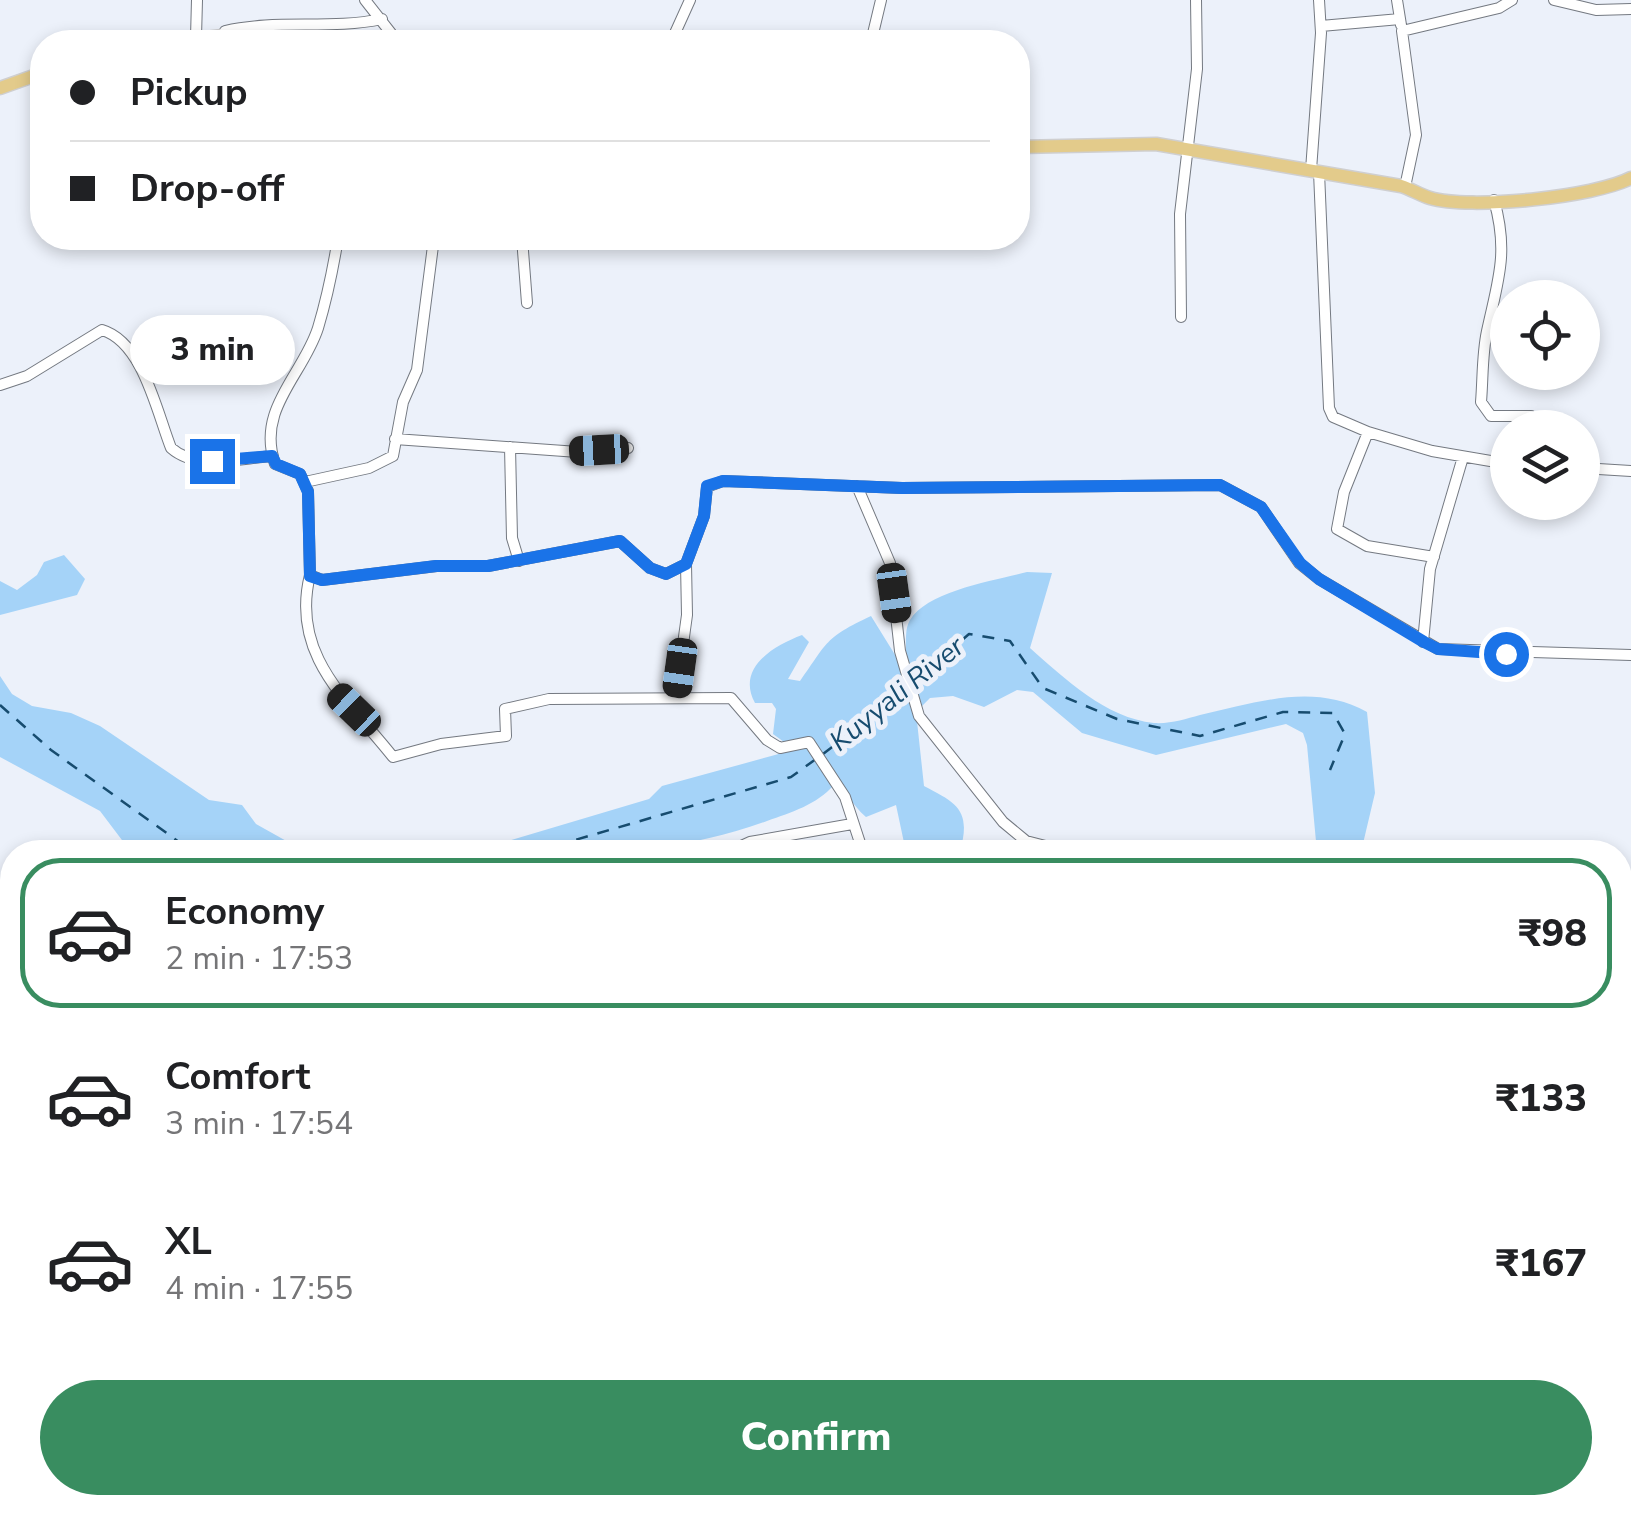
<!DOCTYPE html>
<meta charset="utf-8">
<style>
:root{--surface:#fff;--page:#f2f2f2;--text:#202124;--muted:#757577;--line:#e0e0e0;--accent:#398d60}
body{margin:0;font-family:"Nunito Sans",sans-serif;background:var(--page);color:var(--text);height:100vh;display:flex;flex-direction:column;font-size:38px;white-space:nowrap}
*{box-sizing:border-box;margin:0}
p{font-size:32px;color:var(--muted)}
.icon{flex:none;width:55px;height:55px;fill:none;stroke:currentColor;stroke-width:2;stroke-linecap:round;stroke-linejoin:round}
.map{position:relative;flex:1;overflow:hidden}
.details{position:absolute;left:0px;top:840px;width:1632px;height:675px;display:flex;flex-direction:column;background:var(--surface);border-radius:40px 40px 0 0;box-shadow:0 5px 15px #0003}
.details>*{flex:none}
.hud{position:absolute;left:30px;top:30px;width:1000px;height:220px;border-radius:40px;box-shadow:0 5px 15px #0003;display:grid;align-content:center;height:220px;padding:0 40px;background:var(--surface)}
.tools{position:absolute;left:1490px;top:280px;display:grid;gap:20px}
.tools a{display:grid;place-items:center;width:110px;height:110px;border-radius:50%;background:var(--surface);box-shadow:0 5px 15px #0003;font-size:50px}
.end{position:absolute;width:45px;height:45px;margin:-22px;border:12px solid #1a73e8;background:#fff;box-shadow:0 0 0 5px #fff}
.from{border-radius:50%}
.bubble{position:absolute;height:70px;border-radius:35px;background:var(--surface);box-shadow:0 5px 15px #0003;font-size:32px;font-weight:800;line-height:70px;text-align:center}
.car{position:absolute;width:30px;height:60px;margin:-30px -15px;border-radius:12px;box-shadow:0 0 8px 2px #0007;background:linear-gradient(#222 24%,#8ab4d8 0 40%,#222 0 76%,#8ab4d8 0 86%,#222 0)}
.hud b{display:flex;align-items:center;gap:35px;height:95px;font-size:38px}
.hud b+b{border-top:2px solid var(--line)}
.hud i{width:25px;height:25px;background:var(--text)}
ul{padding:18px 0 0;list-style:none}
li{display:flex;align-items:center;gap:30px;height:150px;margin:0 20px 15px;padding:0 20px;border:5px solid transparent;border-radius:40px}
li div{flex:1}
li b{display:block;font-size:38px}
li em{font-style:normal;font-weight:800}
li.current{border-color:var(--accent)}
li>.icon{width:90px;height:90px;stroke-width:1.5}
.primary-button{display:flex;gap:20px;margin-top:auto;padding:20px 40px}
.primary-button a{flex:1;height:115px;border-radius:60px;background:var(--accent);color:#fff;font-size:40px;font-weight:800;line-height:115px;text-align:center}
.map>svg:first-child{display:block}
.water{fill:#a5d3f8}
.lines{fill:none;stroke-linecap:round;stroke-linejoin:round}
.ferry{stroke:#174c6f;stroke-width:2.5;stroke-dasharray:12 10;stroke-linecap:butt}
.minor-casing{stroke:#747981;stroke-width:12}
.major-casing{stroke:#cfcfd0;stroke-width:15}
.minor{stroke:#fff;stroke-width:10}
.major{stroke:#e3cb8b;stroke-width:12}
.route{stroke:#1a73e8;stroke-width:12}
.labels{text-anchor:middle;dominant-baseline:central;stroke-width:10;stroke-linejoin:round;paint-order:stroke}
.water-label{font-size:28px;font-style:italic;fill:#174c6f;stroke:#ecf1fa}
</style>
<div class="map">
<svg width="1631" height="1515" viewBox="0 0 1631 1515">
<rect width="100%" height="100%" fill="#ecf1fa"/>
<!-- water -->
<path class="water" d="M 64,555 L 85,579 L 77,595 L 0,615 L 0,581 L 17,590 L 37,575 L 44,562 Z
M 1027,572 L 1052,573 L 1030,648 C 1065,679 1106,718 1154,723 C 1171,724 1185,719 1200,715 C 1256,703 1313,682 1367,712 L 1375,793 L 1361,852 L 1317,852 L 1307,745 L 1303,733 L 1286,724 L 1156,755 L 1082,733 L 1033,692 L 1017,690 L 984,707 L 953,696 L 930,698 L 916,712 L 924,786 C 959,804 971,811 960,852 L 906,852 L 896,805 L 866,817 C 848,802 826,760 810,739 L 784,742 L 773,734 L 776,709 L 772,703 L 755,703 C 736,668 773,646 802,635 L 809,642 L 788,679 L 800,681 C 828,642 824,638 871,616 L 897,658 L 906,651 C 906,641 905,628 910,620 C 927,591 996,580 1027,572 Z
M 0,676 L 12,694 L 32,706 L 71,713 L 100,726 L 209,800 L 242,805 L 256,824 L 306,852 L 131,852 L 100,811 L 0,757 Z
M 808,746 L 834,785 C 816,805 792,812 767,821 C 662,859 580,852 471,852 L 649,799 L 662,786 Z"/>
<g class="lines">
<!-- ferry -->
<path class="ferry" d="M 913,683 L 969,634 L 1010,641 L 1043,688 L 1117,719 L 1200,736 L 1283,712 L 1333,713 L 1345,734 L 1330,770
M 0,705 L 51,750 L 193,852
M 823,754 L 907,689
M 534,852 L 791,777 L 816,759"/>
<!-- minor casing -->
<g class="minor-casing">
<path id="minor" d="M 365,0 L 398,42
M 1397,0 L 1401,25
M 1554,0 L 1596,10 L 1631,9
M 1321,26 L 1400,19
M 223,36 L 225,31 C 277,19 330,30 382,19
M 196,37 L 197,0
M 671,42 L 690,0
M 871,42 L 881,0
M 1311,170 L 1321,33 L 1319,0
M 1319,172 L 1329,408 L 1333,417 L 1368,432 L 1344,492 L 1337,529 L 1367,546 L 1434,557
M 1405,187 L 1416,135 L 1402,31 L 1499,8 L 1512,0
M 1494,200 C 1509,253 1498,280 1487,331 C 1482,354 1483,378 1481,402 L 1491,416 L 1531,416 L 1534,428
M 338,238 C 333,269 327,298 318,328 C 303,375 256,409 275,464 L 300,474 L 308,491 L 310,575 L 322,580 L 437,566 L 488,566 L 620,541 L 650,568 L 666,574 L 686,564 L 704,516 L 707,487 L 723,481 L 902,488 L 1220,485 L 1261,507 L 1299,563 L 1319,579 L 1438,649 L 1631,655
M 522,238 L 527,303
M 1181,317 L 1180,214 L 1197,69 L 1196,0
M 0,385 L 27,376 L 102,330 C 143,342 157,413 171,448 C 197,471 240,458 273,456
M 1368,432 L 1432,451 L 1508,464
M 395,439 L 578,452 L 628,448
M 510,447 L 512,538 L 519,561
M 1582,468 L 1631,471
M 305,482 L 369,468 L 393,456 L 403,402 L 417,370 L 434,238
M 857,486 L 890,563 L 900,651 L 919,716 L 1003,822 L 1026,841 L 1069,852
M 310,575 C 290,656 349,701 393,757 L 441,744 L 506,736 L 505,709 L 549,699 L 731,698 L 767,740 L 780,748 L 809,742 L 845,797 L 863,852
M 1423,642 L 1430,569 L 1463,457
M 676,695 L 687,615 L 686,564
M 728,852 L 750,842 L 852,824
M 0,908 L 12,916
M 0,1191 L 12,1189
M 1620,1310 L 1631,1314
M 1086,1502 L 1093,1515
M 1415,1502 L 1416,1515
M 2,1515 L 12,1493"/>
</g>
<!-- major casing -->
<g class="major-casing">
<path id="major" d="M 172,42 L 223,36 L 227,42
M 0,88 L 42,73
M 1018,147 L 1156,144 L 1401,186 C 1411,189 1420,195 1430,198 C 1469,210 1595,197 1631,178
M 1620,1189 L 1631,1192
M 0,1257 L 12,1249"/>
</g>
<!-- minor -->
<use href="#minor" class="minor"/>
<!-- major -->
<use href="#major" class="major"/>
</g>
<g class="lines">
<!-- route -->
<path class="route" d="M 212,461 L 272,456 L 276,464 L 300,474 L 308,492 L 310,576 L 322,580 L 436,566 L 488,566 L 620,541 L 650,568 L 666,574 L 686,564 L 704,516 L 707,486 L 723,481 L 902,488 L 1220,485 L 1261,507 L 1300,563 L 1319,579 L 1424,642 L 1438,649 L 1506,654"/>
</g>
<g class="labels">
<!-- water labels -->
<g class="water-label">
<text transform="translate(897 694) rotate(-39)">Kuyyali River</text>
</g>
</g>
</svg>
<div class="tools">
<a><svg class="icon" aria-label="locate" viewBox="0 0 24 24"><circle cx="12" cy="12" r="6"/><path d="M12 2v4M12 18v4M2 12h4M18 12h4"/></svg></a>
<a><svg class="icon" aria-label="layers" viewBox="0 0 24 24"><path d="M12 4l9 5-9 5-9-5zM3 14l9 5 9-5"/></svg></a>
</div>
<i class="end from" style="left:1506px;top:654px"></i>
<i class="end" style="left:212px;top:461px"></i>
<div class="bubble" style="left:130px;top:315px;width:165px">3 min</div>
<i class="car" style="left:599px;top:450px;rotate:267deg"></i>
<i class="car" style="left:894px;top:593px;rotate:172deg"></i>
<i class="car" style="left:680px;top:668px;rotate:188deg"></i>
<i class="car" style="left:354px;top:710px;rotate:314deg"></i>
<div class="hud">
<b><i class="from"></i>Pickup</b>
<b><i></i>Drop-off</b>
</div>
<section class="details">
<ul>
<li class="current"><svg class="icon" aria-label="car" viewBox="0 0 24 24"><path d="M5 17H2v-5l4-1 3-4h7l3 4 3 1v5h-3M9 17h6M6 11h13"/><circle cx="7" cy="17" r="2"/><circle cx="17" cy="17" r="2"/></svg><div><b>Economy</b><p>2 min · 17:53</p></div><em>₹98</em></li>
<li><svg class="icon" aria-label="car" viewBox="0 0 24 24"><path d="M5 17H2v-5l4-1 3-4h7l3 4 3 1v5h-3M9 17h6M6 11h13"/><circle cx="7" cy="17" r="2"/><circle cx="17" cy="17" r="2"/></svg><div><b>Comfort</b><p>3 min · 17:54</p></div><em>₹133</em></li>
<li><svg class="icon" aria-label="car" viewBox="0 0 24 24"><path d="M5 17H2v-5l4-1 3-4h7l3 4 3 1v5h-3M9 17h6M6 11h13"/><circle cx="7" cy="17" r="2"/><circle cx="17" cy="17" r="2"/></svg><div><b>XL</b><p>4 min · 17:55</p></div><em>₹167</em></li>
</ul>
<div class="primary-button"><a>Confirm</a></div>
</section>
</div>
